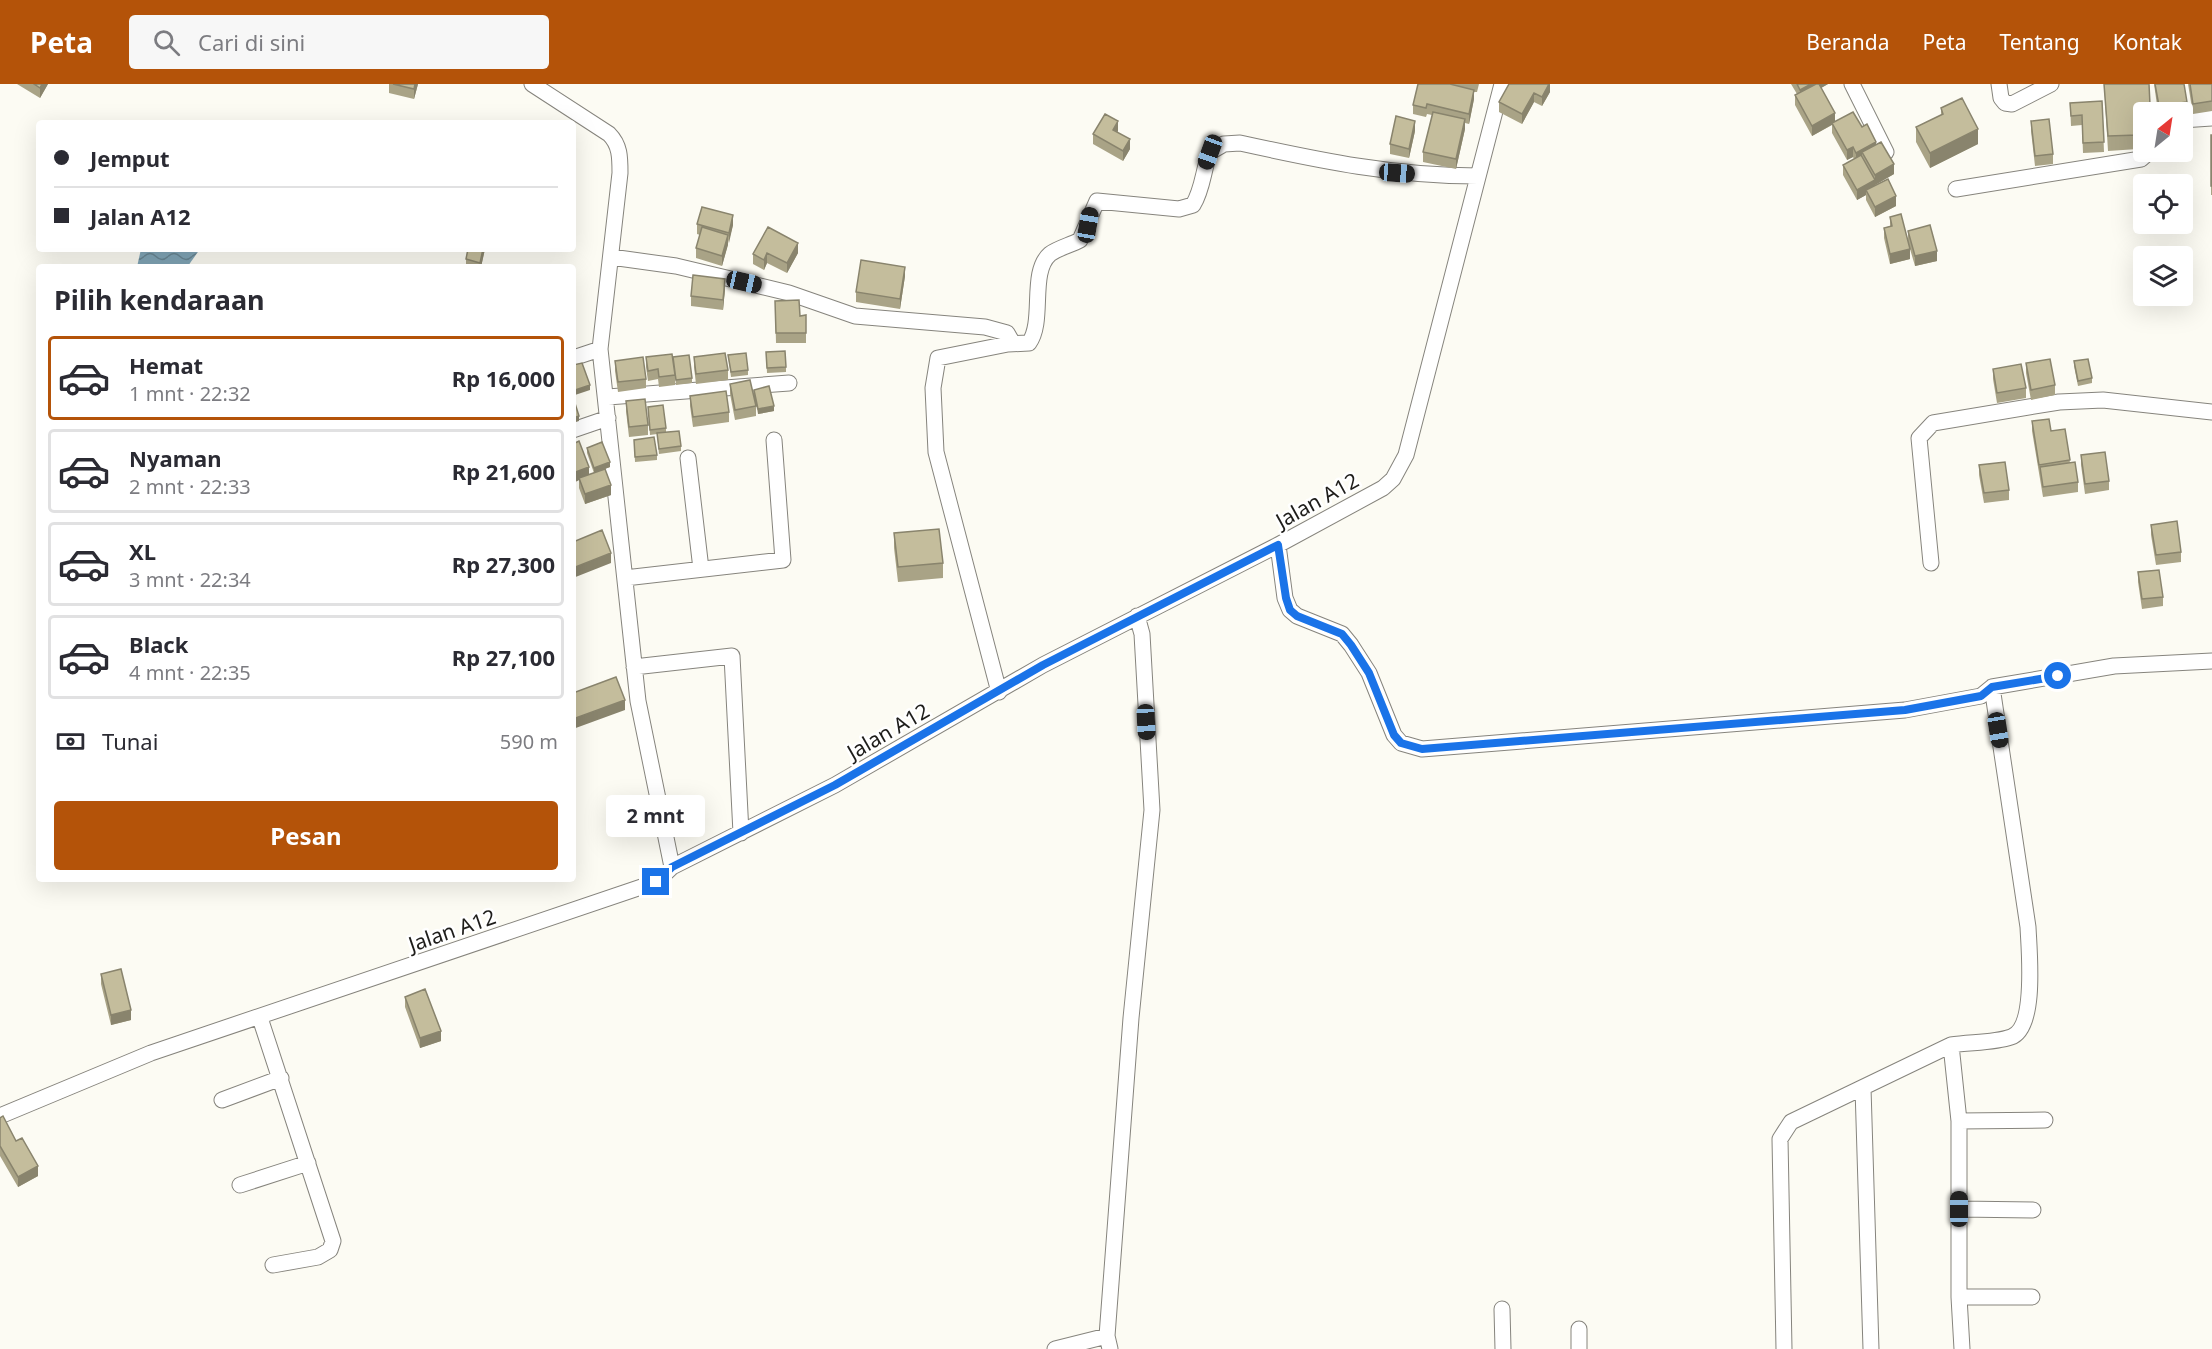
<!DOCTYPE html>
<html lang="id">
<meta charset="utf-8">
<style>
:root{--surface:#fff;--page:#f7f7f7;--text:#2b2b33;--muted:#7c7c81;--line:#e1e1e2;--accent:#b45309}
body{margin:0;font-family:"Noto Sans",sans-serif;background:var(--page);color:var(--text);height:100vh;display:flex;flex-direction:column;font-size:22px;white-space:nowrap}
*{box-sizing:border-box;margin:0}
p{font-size:20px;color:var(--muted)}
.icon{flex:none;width:33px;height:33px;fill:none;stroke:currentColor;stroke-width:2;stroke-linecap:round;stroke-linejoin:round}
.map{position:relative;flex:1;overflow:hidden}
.drawer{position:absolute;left:36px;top:180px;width:540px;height:618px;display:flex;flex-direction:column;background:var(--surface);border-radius:6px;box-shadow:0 6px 24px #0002}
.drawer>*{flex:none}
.hud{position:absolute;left:36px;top:36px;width:540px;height:132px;border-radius:6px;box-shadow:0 6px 24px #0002;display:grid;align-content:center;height:132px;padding:0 18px;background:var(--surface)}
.needle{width:39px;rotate:30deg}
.tools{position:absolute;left:2133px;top:18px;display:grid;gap:12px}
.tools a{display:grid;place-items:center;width:60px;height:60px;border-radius:6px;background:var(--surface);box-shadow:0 6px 24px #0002;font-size:30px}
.end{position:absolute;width:27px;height:27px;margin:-14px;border:8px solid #1a73e8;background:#fff;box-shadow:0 0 0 3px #fff}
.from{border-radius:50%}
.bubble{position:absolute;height:42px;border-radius:6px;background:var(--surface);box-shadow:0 6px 24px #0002;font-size:20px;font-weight:700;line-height:42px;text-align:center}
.car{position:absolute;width:18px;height:36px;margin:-18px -9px;border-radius:8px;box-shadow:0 0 4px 2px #0007;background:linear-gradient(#222 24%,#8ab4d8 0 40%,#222 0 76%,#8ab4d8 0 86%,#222 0)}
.hud b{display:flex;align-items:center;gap:21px;height:57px;font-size:22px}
.hud b+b{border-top:2px solid var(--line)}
.hud i{width:15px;height:15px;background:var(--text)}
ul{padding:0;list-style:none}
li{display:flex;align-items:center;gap:18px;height:84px;margin:0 12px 9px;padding:0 6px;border:3px solid var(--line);border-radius:6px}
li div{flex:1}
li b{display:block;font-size:22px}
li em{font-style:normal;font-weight:700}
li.selected{border-color:var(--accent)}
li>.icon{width:54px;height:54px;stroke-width:1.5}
h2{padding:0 18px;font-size:27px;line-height:72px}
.pay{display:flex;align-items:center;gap:15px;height:66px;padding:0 18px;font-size:22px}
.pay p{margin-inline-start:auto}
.action{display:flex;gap:12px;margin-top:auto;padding:12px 18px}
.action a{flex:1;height:69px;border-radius:6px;background:var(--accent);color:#fff;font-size:24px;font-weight:700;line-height:69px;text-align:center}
header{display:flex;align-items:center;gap:36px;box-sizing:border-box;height:84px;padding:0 30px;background:var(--accent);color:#fff}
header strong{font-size:28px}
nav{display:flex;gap:33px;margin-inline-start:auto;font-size:21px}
.search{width:420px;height:54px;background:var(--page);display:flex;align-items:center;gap:15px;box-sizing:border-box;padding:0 21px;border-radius:6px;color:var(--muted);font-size:22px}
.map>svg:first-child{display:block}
.water{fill:url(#water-waves)}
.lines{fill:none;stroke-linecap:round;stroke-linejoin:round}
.street-casing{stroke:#86847d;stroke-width:17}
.street{stroke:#fff;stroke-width:15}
.wall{fill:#a9a386}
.shaded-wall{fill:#89846d}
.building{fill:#c4bd9c;stroke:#89846d;stroke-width:1.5}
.route{stroke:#1a73e8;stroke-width:8}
.labels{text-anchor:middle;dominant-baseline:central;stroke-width:5;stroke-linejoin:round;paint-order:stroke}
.street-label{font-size:21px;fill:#1e1d1a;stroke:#fff}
</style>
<header>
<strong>Peta</strong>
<div class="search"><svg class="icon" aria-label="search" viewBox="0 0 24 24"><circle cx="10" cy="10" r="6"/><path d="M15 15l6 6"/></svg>Cari di sini</div>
<nav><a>Beranda</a><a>Peta</a><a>Tentang</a><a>Kontak</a></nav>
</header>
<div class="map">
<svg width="2212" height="1265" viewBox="0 0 2212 1265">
<defs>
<pattern id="water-waves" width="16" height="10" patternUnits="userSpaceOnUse" patternTransform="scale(1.5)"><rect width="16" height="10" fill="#81a5b6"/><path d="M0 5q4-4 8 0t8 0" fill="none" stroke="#698693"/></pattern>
</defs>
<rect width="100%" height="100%" fill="#fcfbf3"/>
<!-- water -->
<path class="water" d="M 141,165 L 200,165 L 188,182 L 137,183 Z"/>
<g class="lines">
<!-- street casing -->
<g class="street-casing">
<path id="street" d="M 532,0 L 609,50 C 620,61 620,73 620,89 L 600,265 L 638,617 L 672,783
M 1852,0 L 1886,68
M 1999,0 L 2001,14 L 2005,19 L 2012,20 L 2051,0
M 2182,36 L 2212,34
M 1956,105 L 2141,75 L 2149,68
M 611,173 L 676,182 L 789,209 L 855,232 L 985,243 L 1007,249 L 1011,256 L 1008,260
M 573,274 L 600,265
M 608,313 L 789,299
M 573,346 L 608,334
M 688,374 L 701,485
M 1278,461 L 1285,514 L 1290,526 L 1297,532 L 1342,550 L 1351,561 L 1369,589 L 1394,651 L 1401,659 L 1422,665 L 1905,626 L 1981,612 L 1992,603 L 2114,582 L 2212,577
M 1931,479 L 1919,354 L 1933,339 L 2059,318 L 2103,316 L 2212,328
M 625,494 L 783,476 L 774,356
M 634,583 L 732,572 L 741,749
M 999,608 L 936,368 L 933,304 L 938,274 L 1008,260 L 1029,259 C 1045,237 1029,188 1050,170 C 1058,164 1071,161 1080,156 L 1097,117 L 1179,125 L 1193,121 C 1203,105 1203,86 1210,68 L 1224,60 L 1240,59 C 1322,77 1394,92 1478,92
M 260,934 L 333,1157 L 330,1166 L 318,1173 L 273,1181
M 1863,1004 L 1871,1265
M 222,1016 L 281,994
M 0,1032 L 151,969 L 656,798 L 672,783 L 835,701 L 1043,581 L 1278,461 L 1383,404 L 1393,395 L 1406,371 L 1502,0
M 1959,1037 L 2045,1036
M 240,1101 L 308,1079
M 1959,1125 L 2033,1126
M 1959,1213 L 2032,1213
M 1502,1225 L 1503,1265
M 1107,1252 L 1131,934 L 1152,726 L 1142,550 L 1137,532
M 1055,1265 L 1107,1252 L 1110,1265
M 1579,1265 L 1579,1245
M 1784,1265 L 1780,1055 L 1791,1038 L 1951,961
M 1962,1265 L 1959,1213 L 1959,1037 L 1951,961 C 1970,958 1994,959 2011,953 C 2037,944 2029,867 2028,843 L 1992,603"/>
</g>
<!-- street -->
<use href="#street" class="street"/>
</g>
<!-- wall -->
<path class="wall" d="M 17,0 L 48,0 L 40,14 Z
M 389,0 L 418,0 L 414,15 L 389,9 Z
M 1418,0 L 1479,0 L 1477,8 L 1474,8 L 1474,15 L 1469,40 L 1465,39 L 1465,45 L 1456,85 L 1423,78 L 1423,68 L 1432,31 L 1427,30 L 1426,33 L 1413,30 L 1413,21 Z
M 1550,0 L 1550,8 L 1542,22 L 1534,18 L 1522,40 L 1499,28 L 1499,18 Z
M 1791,0 L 1828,0 L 1821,4 L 1835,38 L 1862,43 L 1876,60 L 1894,90 L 1875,101 L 1896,122 L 1875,133 L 1866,116 L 1866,111 L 1857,116 L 1843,91 L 1843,81 L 1854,75 L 1853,73 L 1847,76 L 1832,49 L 1832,41 L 1812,52 L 1795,21 L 1795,11 L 1797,10 Z
M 2104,0 L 2150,21 L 2150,28 L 2144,28 L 2144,36 L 2137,37 L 2138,65 L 2108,67 Z
M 2154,0 L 2184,0 L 2187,18 L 2187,28 L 2158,28 Z
M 2188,0 L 2212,0 L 2212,27 L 2193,30 Z
M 2102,17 L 2104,68 L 2083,69 L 2082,41 L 2071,42 L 2070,19 Z
M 1941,24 L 1978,60 L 1930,84 L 1916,58 L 1916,43 L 1941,31 Z
M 2031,37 L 2053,70 L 2053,80 L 2035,82 L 2031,47 Z
M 1118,47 L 1117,48 L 1130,65 L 1123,77 L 1093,60 L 1093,50 Z
M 1415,47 L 1409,74 L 1390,70 L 1390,60 Z
M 2211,51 L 2212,51 L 2212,111 L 2211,111 Z
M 1890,133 L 1908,157 L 1908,147 L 1937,177 L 1915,182 L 1910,165 L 1910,175 L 1890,180 L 1884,154 L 1884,144 L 1890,142 Z
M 697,140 L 733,141 L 722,182 L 696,174 L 696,164 L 700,151 L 697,150 Z
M 768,143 L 798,169 L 787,189 L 767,179 L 764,186 L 753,180 L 753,170 Z
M 468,165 L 485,165 L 481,183 L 466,183 L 466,175 Z
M 905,192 L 900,225 L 856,218 L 856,208 Z
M 725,205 L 723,226 L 691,222 L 691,212 Z
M 775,217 L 800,232 L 806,231 L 806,259 L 776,259 Z
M 766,268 L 786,283 L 786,288 L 767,289 Z
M 728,271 L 748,286 L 748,291 L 731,293 Z
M 646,273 L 673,277 L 692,294 L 692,299 L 676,301 L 675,293 L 675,301 L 659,303 L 658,295 L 648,297 L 646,283 Z
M 694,273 L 728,286 L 728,296 L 696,300 L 694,283 Z
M 615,277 L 646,295 L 646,304 L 618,308 L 615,287 Z
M 2074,277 L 2092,294 L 2092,299 L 2078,302 L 2074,282 Z
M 2026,279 L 2055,301 L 2055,311 L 2031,316 L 2026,289 Z
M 1993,285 L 2026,304 L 2026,314 L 1997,319 L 1993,295 Z
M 730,300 L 756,322 L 756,332 L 735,336 L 730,310 Z
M 754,306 L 774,327 L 758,330 L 754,311 Z
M 690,312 L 729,328 L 729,338 L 693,343 L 690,322 Z
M 626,317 L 648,341 L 648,351 L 629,353 L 626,327 Z
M 648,323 L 666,344 L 666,348 L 681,362 L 681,367 L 659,370 L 657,350 L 650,351 Z
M 2032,337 L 2051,347 L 2065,345 L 2070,379 L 2078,398 L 2078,408 L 2043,413 L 2032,347 Z
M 634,356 L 657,371 L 657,376 L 635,378 Z
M 573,360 L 589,391 L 611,411 L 585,420 L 579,404 L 579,396 L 573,399 Z
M 587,364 L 610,383 L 594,389 L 587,369 Z
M 2081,371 L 2109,397 L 2109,406 L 2085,410 L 2081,381 Z
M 1979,381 L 2009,406 L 2009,416 L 1984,419 L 1979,391 Z
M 2151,441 L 2181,468 L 2181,478 L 2156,481 L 2151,451 Z
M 894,449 L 943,479 L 943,494 L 898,498 L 894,464 Z
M 2138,488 L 2163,513 L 2163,522 L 2142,525 L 2138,498 Z
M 101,890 L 131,936 L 111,941 L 101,900 Z
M 405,913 L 441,957 L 420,964 L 405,923 Z
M 0,1034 L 16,1057 L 38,1092 L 18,1103 L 0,1072 Z"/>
<!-- shaded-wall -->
<path class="shaded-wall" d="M 42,0 L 48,0 L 40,14 L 40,4 Z
M 415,0 L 418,0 L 414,15 L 414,5 Z
M 1549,0 L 1550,0 L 1550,8 L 1542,22 L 1542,13 Z
M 1811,0 L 1828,0 L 1800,16 L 1800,6 Z
M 1474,6 L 1474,15 L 1469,40 L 1469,30 Z
M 1534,9 L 1534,18 L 1522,40 L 1522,30 Z
M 1835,29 L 1835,39 L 1812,52 L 1812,42 Z
M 1465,35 L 1465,45 L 1456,85 L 1456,75 Z
M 1118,37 L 1118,47 L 1113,56 L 1113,46 Z
M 1415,37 L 1415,47 L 1409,74 L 1409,65 Z
M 1978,45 L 1978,60 L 1930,84 L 1930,69 Z
M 1130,55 L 1130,65 L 1123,77 L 1123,67 Z
M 1876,58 L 1876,68 L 1862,68 L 1862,76 L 1856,79 L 1856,69 Z
M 1853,63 L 1853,73 L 1847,76 L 1847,66 Z
M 1894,80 L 1894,90 L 1875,101 L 1875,106 L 1866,106 L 1866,111 L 1857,116 L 1857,106 L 1875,96 L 1875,91 Z
M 1896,112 L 1896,122 L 1875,133 L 1875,123 Z
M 733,131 L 733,141 L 729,159 L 729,149 Z
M 728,151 L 728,161 L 722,182 L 722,172 Z
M 798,159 L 798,169 L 787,189 L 787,179 Z
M 483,165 L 485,165 L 481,183 L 480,183 Z
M 1910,165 L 1910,175 L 1890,180 L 1890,170 Z
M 1937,167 L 1937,177 L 1915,182 L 1915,172 Z
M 767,169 L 767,179 L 764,186 L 764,176 Z
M 905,183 L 905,192 L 900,225 L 900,215 Z
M 725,195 L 725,205 L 723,226 L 723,216 Z
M 590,301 L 590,306 L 575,311 L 575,314 L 573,314 L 573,309 L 575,306 Z
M 774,322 L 774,327 L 758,330 L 758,325 Z
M 579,332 L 579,337 L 573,339 L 573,334 Z
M 610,378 L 610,383 L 594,389 L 594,384 Z
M 589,383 L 589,393 L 579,394 L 579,396 L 573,399 L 573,389 Z
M 611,401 L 611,411 L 585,420 L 585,410 Z
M 611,469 L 611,479 L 573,494 L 573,484 Z
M 625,616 L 625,626 L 573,645 L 573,635 Z
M 131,926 L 131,936 L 111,941 L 111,931 Z
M 441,947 L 441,957 L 420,964 L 420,954 Z
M 38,1082 L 38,1092 L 18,1103 L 18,1093 Z"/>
<!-- building -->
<path class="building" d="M 34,0 L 42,0 L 40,4 Z
M 393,0 L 415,0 L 414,5 Z
M 1418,0 L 1450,0 L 1474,6 L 1469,30 L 1427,20 L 1426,24 L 1413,21 Z
M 1509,0 L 1549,0 L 1542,13 L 1534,9 L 1522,30 L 1499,18 Z
M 1797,0 L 1811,0 L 1800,6 Z
M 1816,0 L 1819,0 L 1835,29 L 1812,42 L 1795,11 Z
M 2104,0 L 2149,0 L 2150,21 L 2136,22 L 2138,51 L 2108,52 Z
M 2155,0 L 2184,0 L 2187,18 L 2159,22 Z
M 2190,0 L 2212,0 L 2212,17 L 2193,20 Z
M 1962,14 L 1978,45 L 1930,69 L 1916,43 L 1943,30 L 1941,24 Z
M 2102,17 L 2104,58 L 2083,59 L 2082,31 L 2071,32 L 2070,19 Z
M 1433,28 L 1465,35 L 1456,75 L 1423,68 Z
M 1853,28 L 1862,43 L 1867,40 L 1876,58 L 1856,69 L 1853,63 L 1847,66 L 1832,39 Z
M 1105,30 L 1118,37 L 1113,46 L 1130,55 L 1123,67 L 1093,50 Z
M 1396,32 L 1415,37 L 1409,65 L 1390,60 Z
M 2049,35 L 2053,70 L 2035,72 L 2031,37 Z
M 2211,51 L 2212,51 L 2212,102 L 2211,102 Z
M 1881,58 L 1894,80 L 1875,91 L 1862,68 Z
M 1861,71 L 1875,96 L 1857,106 L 1843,81 Z
M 1888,95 L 1896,112 L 1875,123 L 1866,106 Z
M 702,123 L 733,131 L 729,149 L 697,140 Z
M 1901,130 L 1910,165 L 1890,170 L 1884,144 L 1892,142 L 1890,133 Z
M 1930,141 L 1937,167 L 1915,172 L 1908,147 Z
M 702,143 L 728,151 L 722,172 L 696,164 Z
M 768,143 L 798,159 L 787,179 L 767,169 L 764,176 L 753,170 Z
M 468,165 L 483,165 L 480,179 L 466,175 Z
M 861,176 L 905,183 L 900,215 L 856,208 Z
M 693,191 L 725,195 L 723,216 L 691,212 Z
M 799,216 L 800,232 L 806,231 L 806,249 L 776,249 L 775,217 Z
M 785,267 L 786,283 L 767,284 L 766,268 Z
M 725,269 L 728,286 L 696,290 L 694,273 Z
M 746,269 L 748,286 L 731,288 L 728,271 Z
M 672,270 L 675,291 L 659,293 L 658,285 L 648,287 L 646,273 Z
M 689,271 L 692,294 L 676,296 L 673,273 Z
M 643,273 L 646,295 L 618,298 L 615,277 Z
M 2050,275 L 2055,301 L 2031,306 L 2026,279 Z
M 2088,275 L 2092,294 L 2078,297 L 2074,277 Z
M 582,279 L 590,301 L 575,306 L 575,309 L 573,309 L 573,281 Z
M 2021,280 L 2026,304 L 1997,309 L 1993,285 Z
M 750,296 L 756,322 L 735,326 L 730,300 Z
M 769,302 L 774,322 L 758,325 L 754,306 Z
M 726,307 L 729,328 L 693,333 L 690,312 Z
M 573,313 L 579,332 L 573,334 Z
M 645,315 L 648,341 L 629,343 L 626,317 Z
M 663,321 L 666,344 L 650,346 L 648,323 Z
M 2049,335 L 2051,347 L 2065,345 L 2070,376 L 2039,381 L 2032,337 Z
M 679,347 L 681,362 L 659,365 L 657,349 Z
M 654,353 L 657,371 L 635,373 L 634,356 Z
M 579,357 L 589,383 L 573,389 L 573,360 Z
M 602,358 L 610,378 L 594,384 L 587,364 Z
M 2105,368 L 2109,397 L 2085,400 L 2081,371 Z
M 2005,378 L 2009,406 L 1984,409 L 1979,381 Z
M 2075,378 L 2078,398 L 2043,403 L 2040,383 Z
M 605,385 L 611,401 L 585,410 L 579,394 Z
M 2177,437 L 2181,468 L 2156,471 L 2151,441 Z
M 939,445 L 943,479 L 898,483 L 894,449 Z
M 602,446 L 611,469 L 573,484 L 573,458 Z
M 2159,486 L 2163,513 L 2142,515 L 2138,488 Z
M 616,593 L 625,616 L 573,635 L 573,609 Z
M 121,885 L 131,926 L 111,931 L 101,890 Z
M 425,905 L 441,947 L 420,954 L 405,913 Z
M 3,1032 L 16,1057 L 22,1054 L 38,1082 L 18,1093 L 0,1062 L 0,1034 Z"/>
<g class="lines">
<!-- route -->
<path class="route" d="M 656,798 L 672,783 L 835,701 L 1043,581 L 1278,461 L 1286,514 L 1290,526 L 1297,532 L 1342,550 L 1351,561 L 1369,589 L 1394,651 L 1401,659 L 1422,665 L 1905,626 L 1981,612 L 1992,603 L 2058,592"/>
</g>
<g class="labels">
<!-- street labels -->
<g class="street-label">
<text transform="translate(1317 416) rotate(-29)">Jalan A12</text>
<text transform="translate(888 647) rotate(-30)">Jalan A12</text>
<text transform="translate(452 846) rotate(-19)">Jalan A12</text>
</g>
</g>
</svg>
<div class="tools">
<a><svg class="needle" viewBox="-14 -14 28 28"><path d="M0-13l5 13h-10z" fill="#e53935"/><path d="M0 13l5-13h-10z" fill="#7c7c81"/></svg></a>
<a><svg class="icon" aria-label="locate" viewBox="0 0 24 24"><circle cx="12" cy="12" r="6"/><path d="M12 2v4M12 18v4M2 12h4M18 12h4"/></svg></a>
<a><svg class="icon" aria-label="layers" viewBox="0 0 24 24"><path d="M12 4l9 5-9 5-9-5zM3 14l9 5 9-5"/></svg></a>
</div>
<i class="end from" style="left:2058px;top:592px"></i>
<i class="end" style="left:656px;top:798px"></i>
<div class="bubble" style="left:606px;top:711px;width:99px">2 mnt</div>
<i class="car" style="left:1210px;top:68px;rotate:200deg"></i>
<i class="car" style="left:1397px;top:89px;rotate:94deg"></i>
<i class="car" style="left:1088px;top:141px;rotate:10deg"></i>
<i class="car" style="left:744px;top:198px;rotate:103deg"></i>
<i class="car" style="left:1146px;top:638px;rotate:177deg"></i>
<i class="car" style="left:1998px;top:646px;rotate:171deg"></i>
<i class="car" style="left:1959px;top:1125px;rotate:0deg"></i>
<div class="hud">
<b><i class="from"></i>Jemput</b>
<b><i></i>Jalan A12</b>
</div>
<section class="drawer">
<h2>Pilih kendaraan</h2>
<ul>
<li class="selected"><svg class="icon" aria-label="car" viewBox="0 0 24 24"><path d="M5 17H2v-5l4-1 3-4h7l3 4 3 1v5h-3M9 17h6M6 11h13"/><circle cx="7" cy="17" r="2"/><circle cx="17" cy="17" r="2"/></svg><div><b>Hemat</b><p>1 mnt · 22:32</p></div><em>Rp 16,000</em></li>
<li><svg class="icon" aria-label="car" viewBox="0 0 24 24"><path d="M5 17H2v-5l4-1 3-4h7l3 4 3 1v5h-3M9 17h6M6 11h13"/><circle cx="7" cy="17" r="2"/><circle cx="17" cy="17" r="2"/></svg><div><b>Nyaman</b><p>2 mnt · 22:33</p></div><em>Rp 21,600</em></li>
<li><svg class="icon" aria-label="car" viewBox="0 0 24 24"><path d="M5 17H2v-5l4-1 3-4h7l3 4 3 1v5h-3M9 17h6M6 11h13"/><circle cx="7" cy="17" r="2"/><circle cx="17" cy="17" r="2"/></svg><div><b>XL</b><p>3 mnt · 22:34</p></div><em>Rp 27,300</em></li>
<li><svg class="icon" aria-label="car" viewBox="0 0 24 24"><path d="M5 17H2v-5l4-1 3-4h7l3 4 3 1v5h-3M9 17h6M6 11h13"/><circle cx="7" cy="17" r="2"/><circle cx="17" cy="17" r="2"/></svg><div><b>Black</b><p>4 mnt · 22:35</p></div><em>Rp 27,100</em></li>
</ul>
<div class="pay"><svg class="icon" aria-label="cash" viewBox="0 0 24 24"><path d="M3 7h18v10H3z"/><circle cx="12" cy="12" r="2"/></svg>Tunai<p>590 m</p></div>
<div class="action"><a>Pesan</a></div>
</section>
</div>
